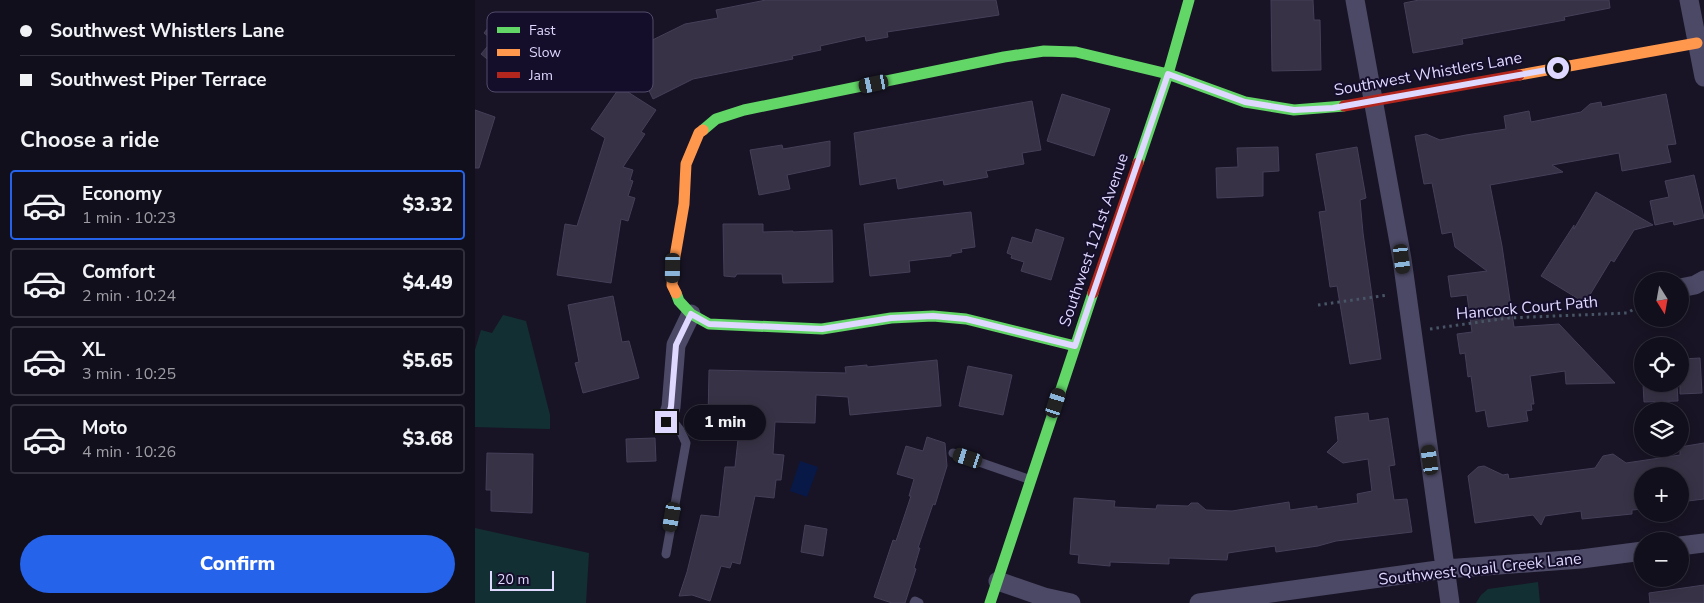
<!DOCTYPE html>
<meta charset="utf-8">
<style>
:root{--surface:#120f1c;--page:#1f1d29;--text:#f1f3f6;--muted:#9c9ca3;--line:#312f3b;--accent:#2563eb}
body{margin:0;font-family:"Nunito Sans",sans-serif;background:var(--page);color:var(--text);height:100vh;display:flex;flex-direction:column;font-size:19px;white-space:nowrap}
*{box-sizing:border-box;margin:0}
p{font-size:16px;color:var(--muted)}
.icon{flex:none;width:28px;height:28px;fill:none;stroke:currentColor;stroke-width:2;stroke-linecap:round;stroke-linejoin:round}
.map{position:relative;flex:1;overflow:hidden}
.drawer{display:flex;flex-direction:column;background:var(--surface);width:475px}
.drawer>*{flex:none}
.banner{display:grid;align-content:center;height:110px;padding:0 20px;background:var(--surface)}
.needle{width:32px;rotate:169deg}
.controls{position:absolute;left:1159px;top:272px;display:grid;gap:10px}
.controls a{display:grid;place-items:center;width:55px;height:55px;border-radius:50%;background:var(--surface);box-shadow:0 2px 12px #0003,0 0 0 1px var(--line);font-size:25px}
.scale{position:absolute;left:15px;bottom:12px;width:64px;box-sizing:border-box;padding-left:5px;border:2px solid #dfd8ff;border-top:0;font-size:14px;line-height:18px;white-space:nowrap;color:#dfd8ff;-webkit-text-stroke:4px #150e2b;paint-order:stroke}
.end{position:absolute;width:22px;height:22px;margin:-11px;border:6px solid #dfd8ff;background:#111;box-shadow:0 0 0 2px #111}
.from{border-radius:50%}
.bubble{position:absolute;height:35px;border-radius:18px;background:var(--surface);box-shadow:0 2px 12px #0003,0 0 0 1px var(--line);font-size:16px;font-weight:800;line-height:35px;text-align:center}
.car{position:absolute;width:15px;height:30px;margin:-15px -8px;border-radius:6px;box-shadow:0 0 4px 1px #0007;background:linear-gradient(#222 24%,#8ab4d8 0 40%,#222 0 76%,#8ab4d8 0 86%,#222 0)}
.banner b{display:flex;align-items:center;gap:18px;height:48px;font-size:19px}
.banner b+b{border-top:1px solid var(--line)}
.banner i{width:12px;height:12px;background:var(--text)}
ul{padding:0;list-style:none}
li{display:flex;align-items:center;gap:15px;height:70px;margin:0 10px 8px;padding:0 10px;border:2px solid var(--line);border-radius:5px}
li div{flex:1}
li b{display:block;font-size:19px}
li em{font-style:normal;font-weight:800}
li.active{border-color:var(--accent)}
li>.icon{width:45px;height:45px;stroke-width:1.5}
h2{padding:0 20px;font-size:22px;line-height:60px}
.primary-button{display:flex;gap:10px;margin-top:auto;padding:10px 20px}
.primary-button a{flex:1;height:58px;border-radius:30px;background:var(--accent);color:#fff;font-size:20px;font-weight:800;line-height:58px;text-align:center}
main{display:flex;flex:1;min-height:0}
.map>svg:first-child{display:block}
.green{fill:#123033}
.water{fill:#081948}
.building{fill:#383246;stroke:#453f58}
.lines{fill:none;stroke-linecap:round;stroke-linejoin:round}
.path{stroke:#475566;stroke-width:3;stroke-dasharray:2.5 4;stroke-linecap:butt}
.lane{stroke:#4c4966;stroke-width:9}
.street{stroke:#4c4966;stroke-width:19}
.fast{stroke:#63d668;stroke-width:11}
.slow{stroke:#ff974d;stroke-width:11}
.jam{stroke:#b3261e;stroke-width:11}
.route{stroke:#dfd8ff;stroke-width:6}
.labels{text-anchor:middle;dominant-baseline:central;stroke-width:4;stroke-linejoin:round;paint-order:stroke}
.street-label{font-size:16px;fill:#dfd8ff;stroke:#150e2b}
.key{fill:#150e2b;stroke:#524b6b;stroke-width:1}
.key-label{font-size:14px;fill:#dfd8ff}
</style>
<main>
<section class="drawer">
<div class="banner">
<b><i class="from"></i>Southwest Whistlers Lane</b>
<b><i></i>Southwest Piper Terrace</b>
</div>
<h2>Choose a ride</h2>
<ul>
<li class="active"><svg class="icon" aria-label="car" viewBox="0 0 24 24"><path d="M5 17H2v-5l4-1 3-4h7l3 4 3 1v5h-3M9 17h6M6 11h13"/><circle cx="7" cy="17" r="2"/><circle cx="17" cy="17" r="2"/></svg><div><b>Economy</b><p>1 min · 10:23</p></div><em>$3.32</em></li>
<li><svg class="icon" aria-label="car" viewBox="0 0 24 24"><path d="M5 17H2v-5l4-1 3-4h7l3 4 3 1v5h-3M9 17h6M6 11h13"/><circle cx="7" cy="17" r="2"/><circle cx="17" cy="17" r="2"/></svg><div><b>Comfort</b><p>2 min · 10:24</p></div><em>$4.49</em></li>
<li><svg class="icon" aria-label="car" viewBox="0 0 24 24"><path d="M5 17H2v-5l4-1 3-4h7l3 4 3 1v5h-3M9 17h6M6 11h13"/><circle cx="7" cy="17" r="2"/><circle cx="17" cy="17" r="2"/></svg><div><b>XL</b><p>3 min · 10:25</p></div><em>$5.65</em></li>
<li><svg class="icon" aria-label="car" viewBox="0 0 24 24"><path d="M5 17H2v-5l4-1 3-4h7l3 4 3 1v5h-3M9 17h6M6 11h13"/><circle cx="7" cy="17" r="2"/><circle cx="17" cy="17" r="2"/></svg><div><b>Moto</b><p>4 min · 10:26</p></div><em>$3.68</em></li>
</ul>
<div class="primary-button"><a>Confirm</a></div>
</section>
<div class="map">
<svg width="1229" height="603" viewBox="0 0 1229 603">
<rect width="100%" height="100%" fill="#181425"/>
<!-- green -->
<path class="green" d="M 28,315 L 51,321 L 75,415 L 75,429 L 0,427 L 0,350 L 6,330 L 17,333 Z
M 0,528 L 114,553 L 111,603 L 0,603 Z
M 1063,582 L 1065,603 L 1001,603 L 1006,595 L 1013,589 Z"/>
<!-- water -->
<path class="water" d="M 325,461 L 343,467 L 332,497 L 315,491 Z"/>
<!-- building -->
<path class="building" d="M 291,0 L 521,0 L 524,15 L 412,32 L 413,37 L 391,41 L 390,36 L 345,46 L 346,50 L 317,56 L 318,59 L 218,79 L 178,99 L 155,51 L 210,24 L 243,18 L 241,10 Z
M 796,0 L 838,0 L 839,20 L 845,20 L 846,70 L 797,71 Z
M 944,0 L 1134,0 L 1135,8 L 1089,17 L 1090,20 L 987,39 L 988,44 L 938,53 L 929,3 Z
M 23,15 L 63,46 L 55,56 L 59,59 L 51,69 L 59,74 L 48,88 L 6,54 L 18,40 L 9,33 Z
M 145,87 L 181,110 L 166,132 L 170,134 L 148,167 L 158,170 L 155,180 L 158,181 L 153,196 L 160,198 L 153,221 L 146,219 L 136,283 L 82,275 L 90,224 L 102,226 L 130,138 L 116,129 Z
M 587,94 L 635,109 L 619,156 L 572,141 Z
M 1191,94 L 1201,144 L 1192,145 L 1196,162 L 1147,171 L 1144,153 L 1077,165 L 1088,172 L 1015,185 L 1027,246 L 1039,327 L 1084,324 L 1140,383 L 1091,384 L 1090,371 L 1055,376 L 1059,404 L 1056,404 L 1057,410 L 1051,411 L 1053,421 L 1013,427 L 1010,410 L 1001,412 L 996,376 L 993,377 L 990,353 L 985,354 L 982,334 L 997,332 L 992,295 L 976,297 L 973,276 L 1012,271 L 980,247 L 977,232 L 967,234 L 957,183 L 949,184 L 940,136 L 951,134 L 965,140 L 991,135 L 1031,129 L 1029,116 L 1054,111 L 1056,122 L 1106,112 L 1115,104 L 1126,102 L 1127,107 Z
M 557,101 L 566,150 L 547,153 L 549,164 L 511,171 L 513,177 L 469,185 L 468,180 L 423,189 L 421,178 L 385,185 L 379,133 Z
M 0,110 L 20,117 L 4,168 L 0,168 Z
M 355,141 L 355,166 L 312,175 L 315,189 L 284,195 L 275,150 L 307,145 L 308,149 Z
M 803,147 L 804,171 L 788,172 L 788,196 L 742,198 L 741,168 L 763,167 L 762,148 Z
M 882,147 L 891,198 L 885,200 L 888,233 L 906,359 L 875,364 L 862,286 L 855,287 L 844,212 L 851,211 L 841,154 Z
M 1219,175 L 1229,218 L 1199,225 L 1198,221 L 1180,225 L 1175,201 L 1194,197 L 1190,181 Z
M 1121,192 L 1178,225 L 1159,230 L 1139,262 L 1136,260 L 1110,303 L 1066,276 L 1099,225 L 1099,229 Z
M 496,212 L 500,247 L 486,249 L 487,252 L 476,254 L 476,256 L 434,261 L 435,272 L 395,276 L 389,224 Z
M 248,224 L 288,224 L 288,232 L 318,231 L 318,232 L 357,230 L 358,282 L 308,283 L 307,274 L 262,274 L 260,277 L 249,276 Z
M 561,229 L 589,238 L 576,280 L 546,271 L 549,262 L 536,258 L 537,255 L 532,253 L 537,237 L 557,243 Z
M 138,296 L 147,342 L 154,341 L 164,378 L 108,393 L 100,363 L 104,362 L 93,305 Z
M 1225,358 L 1227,393 L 1205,394 L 1205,364 L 1207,364 L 1207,359 Z
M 462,360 L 466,406 L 375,415 L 373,397 L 341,395 L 340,423 L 300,422 L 298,454 L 309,455 L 306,480 L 301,480 L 299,498 L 280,496 L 265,564 L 257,562 L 255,568 L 246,566 L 235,601 L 217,595 L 204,596 L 212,572 L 226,515 L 244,517 L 250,467 L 260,467 L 265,421 L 233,420 L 234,370 L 371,373 L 370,367 L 392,365 L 392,367 Z
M 493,366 L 537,375 L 528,415 L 484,406 Z
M 1168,384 L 1202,384 L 1203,401 L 1169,402 Z
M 893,413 L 894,421 L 913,418 L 920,465 L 914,466 L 919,500 L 932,499 L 937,532 L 861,541 L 843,546 L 801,552 L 800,546 L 753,553 L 752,560 L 694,558 L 694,564 L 635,562 L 635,566 L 603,563 L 604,555 L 595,554 L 599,498 L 640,501 L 639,507 L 681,509 L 682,505 L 713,506 L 716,503 L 723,503 L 731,510 L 757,511 L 814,502 L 815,510 L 842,506 L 842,509 L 883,503 L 882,494 L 897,491 L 893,459 L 868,463 L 852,452 L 863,441 L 860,417 Z
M 452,437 L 470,443 L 472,466 L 460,505 L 458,504 L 443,548 L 445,548 L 439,568 L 441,569 L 430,603 L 417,603 L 399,597 L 418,540 L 421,541 L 436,496 L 434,496 L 439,479 L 422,474 L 431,446 L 448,451 Z
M 180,438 L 181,461 L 152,462 L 151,439 Z
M 1229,443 L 1229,499 L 1205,502 L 1205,476 L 1168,476 L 1168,509 L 1157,510 L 1157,514 L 1107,519 L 1106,511 L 1070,516 L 1066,525 L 1058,515 L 1000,523 L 993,476 L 1003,467 L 1009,466 L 1028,475 L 1033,474 L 1034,479 L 1120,468 L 1128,456 L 1138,454 L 1151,463 L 1205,455 L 1205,447 Z
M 12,453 L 58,454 L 57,513 L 16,511 L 16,490 L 11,490 Z
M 330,525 L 352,529 L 348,556 L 326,552 Z
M 1229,585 L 1229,603 L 1175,603 L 1174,593 Z"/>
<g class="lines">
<!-- path -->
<path class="path" d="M 843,305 L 913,295
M 955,329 L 1033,318 L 1152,313 L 1168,304"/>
<!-- lane -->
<path class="lane" d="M 478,453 L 553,479
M 191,554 L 211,443 L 205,430 L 194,416
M 439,603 L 440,601 L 444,603"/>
<!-- street -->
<path class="street" d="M 880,0 L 927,259 L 975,603
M 1214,0 L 1229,77
M 1205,288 L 1220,285 L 1229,280
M 191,422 L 196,407 L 201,345 L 216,314
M 1205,546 L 1229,543
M 523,581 L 569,597 L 596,603
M 724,603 L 970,569 L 1106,559 L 1168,551"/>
<!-- fast -->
<path class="fast" d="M 228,130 L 241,119 L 269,110 L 529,57 L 569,51 L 601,52 L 693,74 L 770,102 L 819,110 L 869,106
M 663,163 L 693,74 L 714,0
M 201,293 L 204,301 L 216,314 L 234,324 L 347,329 L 416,318 L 458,316 L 491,319 L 600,346
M 515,603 L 618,293"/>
<!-- slow -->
<path class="slow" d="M 1044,75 L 1222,43
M 201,293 L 197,285 L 198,268 L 209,204 L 211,164 L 224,133 L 228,130"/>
<!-- jam -->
<path class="jam" d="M 869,106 L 1044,75
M 618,293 L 663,163"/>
</g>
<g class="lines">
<!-- route -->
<path class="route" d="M 191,422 L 196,407 L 201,345 L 216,314 L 234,324 L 347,329 L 416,318 L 458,316 L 491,319 L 600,346 L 693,74 L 770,102 L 819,110 L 858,108 L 1083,68"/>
</g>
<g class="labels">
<!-- street labels -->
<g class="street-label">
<text transform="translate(953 74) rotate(-10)">Southwest Whistlers Lane</text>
<text transform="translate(619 240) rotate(-71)">Southwest 121st Avenue</text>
<text transform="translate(1052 308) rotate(-5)">Hancock Court Path</text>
<text transform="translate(1005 569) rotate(-6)">Southwest Quail Creek Lane</text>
</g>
</g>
<!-- legend -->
<rect x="12" y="12" width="166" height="80" rx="8" class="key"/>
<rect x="22" y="27" width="23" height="6" fill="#63d668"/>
<rect x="22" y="49" width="23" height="7" fill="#ff974d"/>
<rect x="22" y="72" width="23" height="6" fill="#b3261e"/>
<g class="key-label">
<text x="54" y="35">Fast</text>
<text x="54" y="57">Slow</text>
<text x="54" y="80">Jam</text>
</g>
</svg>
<div class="controls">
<a><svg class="needle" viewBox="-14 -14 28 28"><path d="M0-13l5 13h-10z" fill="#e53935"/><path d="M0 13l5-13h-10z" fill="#9c9ca3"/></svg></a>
<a><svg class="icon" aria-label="locate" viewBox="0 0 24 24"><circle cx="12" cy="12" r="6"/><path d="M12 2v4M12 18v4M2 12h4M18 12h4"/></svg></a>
<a><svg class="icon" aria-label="layers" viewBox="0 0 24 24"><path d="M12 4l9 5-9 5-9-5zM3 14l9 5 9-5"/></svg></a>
<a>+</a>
<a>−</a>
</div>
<div class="scale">20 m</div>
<i class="end from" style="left:1083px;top:68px"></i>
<i class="end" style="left:191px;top:422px"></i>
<div class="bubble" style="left:209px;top:405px;width:82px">1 min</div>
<i class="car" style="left:399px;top:84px;rotate:258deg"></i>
<i class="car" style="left:927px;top:259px;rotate:173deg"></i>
<i class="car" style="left:198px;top:268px;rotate:181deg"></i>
<i class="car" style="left:581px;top:403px;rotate:18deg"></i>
<i class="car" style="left:493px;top:458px;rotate:288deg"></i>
<i class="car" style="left:955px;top:460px;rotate:352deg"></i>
<i class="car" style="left:197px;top:517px;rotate:190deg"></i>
</div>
</main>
